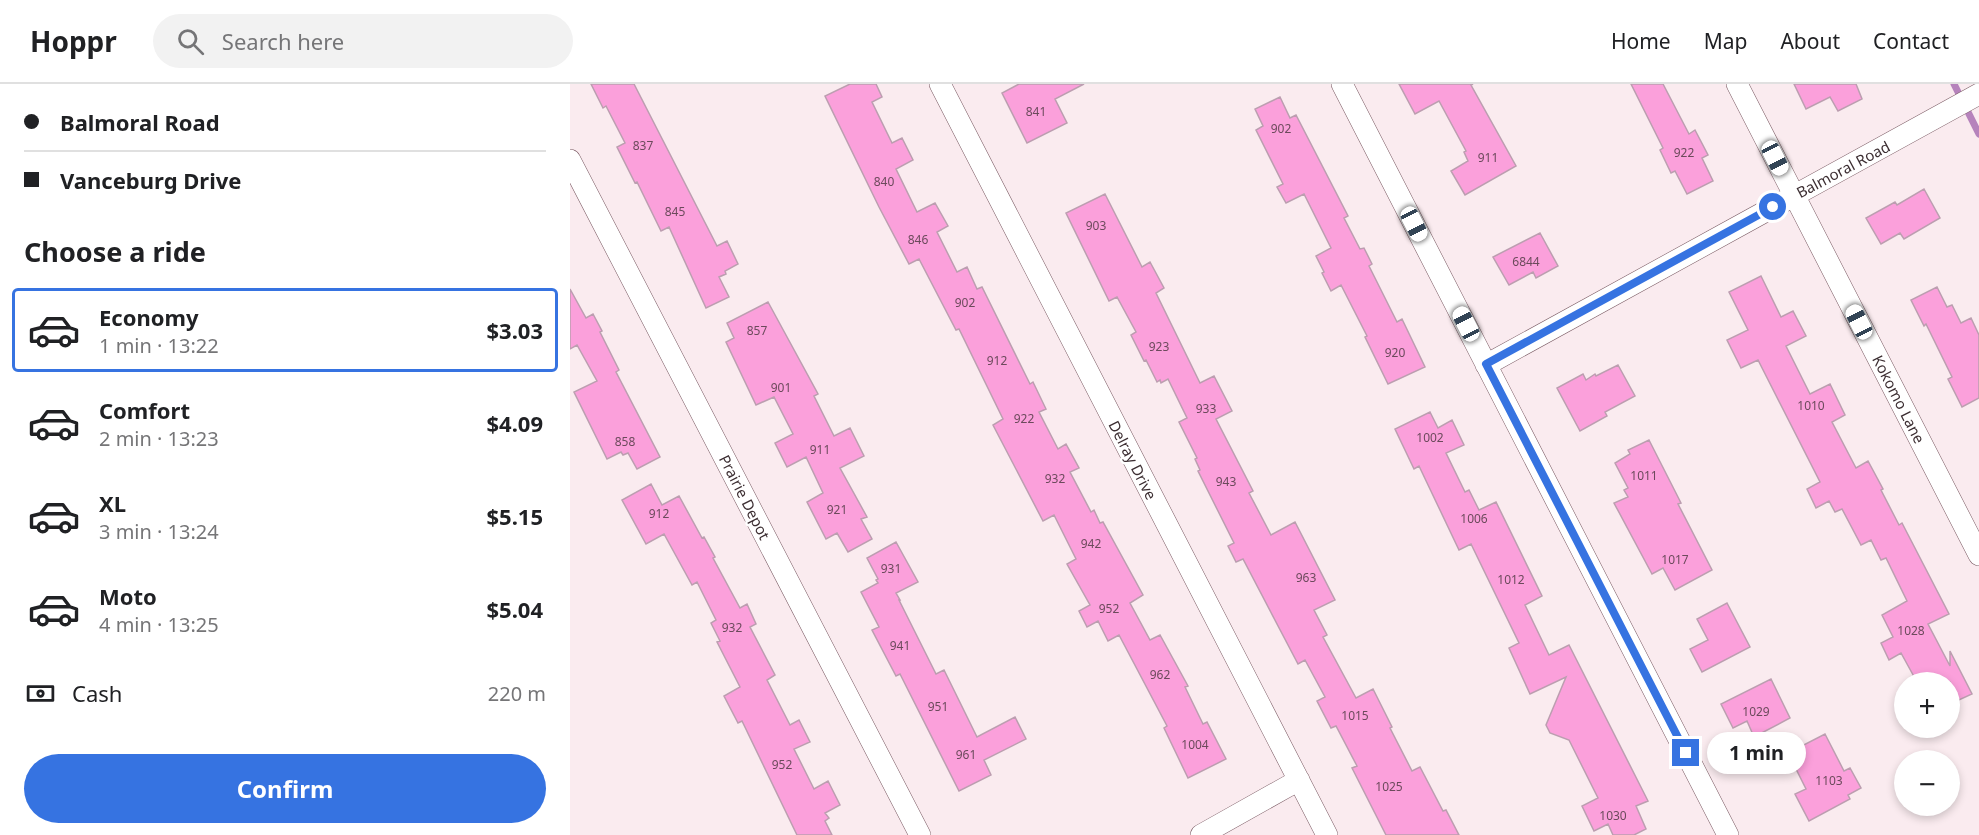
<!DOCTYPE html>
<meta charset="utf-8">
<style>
:root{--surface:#fff;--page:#f2f2f2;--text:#202124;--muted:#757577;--line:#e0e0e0;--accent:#3673e1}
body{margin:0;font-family:"Noto Sans",sans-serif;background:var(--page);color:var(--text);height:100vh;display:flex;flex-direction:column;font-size:22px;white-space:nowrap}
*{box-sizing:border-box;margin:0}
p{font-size:20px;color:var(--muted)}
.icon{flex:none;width:33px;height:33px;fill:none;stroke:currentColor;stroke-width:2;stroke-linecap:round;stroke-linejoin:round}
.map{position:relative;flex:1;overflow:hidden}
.sheet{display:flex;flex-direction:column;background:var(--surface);width:570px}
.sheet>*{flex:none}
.guide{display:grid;align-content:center;height:132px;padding:0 24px;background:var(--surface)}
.tools{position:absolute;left:1324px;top:588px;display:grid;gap:12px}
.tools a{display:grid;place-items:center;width:66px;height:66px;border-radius:50%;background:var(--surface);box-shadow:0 3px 9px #0003;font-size:30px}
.end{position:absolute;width:27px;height:27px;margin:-14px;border:8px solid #3673e1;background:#fff;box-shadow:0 0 0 3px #fff}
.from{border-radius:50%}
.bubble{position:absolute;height:42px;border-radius:21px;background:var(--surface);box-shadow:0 3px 9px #0003;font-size:20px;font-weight:700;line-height:42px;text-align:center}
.car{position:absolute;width:18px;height:36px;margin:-18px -9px;border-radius:8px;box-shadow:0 0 4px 2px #0007;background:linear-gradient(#fff 24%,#345 0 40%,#fff 0 76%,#345 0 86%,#fff 0)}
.guide b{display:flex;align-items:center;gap:21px;height:57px;font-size:22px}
.guide b+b{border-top:2px solid var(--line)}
.guide i{width:15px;height:15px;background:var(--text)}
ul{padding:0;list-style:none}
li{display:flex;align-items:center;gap:18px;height:84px;margin:0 12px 9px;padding:0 12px;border:3px solid transparent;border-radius:6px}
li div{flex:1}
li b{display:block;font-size:22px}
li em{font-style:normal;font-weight:700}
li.selected{border-color:var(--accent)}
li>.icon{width:54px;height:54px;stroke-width:1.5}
h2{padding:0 24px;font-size:27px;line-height:72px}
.pay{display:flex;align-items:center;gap:15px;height:66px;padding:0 24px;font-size:22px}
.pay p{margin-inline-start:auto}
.button{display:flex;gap:12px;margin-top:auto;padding:12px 24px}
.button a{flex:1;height:69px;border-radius:36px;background:var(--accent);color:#fff;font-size:24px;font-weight:700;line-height:69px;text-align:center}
header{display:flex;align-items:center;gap:36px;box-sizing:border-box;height:84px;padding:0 30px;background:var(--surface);border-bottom:2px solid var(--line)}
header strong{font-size:28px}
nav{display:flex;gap:33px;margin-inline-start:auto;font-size:21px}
.search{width:420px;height:54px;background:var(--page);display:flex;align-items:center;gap:15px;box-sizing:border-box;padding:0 21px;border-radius:33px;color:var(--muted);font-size:22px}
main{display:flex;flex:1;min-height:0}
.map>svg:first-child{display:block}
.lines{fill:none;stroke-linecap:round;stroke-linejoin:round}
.stream{stroke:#b683bc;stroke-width:7}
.building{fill:#fba0db;stroke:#bc9eb0;stroke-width:1.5}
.minor-casing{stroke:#7b5b64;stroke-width:22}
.minor{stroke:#fff;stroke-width:21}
.route{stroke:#3673e1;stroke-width:8}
.labels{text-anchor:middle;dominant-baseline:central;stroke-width:4.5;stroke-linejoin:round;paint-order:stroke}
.number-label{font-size:12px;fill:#6c4a5c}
.street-label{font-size:15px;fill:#3c2e32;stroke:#fff}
</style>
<header>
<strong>Hoppr</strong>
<div class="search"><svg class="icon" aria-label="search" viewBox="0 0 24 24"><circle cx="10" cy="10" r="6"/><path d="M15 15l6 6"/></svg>Search here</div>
<nav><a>Home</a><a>Map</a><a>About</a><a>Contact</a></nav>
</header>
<main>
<section class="sheet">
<div class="guide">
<b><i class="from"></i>Balmoral Road</b>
<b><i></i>Vanceburg Drive</b>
</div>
<h2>Choose a ride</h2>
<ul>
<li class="selected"><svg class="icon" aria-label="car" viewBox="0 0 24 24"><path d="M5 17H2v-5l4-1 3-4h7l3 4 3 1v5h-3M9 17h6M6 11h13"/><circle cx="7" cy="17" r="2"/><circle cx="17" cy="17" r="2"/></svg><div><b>Economy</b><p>1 min · 13:22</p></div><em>$3.03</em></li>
<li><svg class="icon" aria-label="car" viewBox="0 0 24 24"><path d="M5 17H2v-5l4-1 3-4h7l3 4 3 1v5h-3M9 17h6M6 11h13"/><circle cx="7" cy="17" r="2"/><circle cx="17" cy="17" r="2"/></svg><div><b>Comfort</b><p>2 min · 13:23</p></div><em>$4.09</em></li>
<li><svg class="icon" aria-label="car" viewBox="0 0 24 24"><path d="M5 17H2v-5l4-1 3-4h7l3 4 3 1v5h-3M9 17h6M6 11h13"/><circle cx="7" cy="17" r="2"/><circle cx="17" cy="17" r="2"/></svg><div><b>XL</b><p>3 min · 13:24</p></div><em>$5.15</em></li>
<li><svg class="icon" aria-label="car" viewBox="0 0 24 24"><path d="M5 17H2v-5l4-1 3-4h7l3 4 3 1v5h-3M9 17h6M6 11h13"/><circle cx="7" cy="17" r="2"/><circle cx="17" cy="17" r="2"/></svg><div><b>Moto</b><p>4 min · 13:25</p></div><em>$5.04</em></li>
</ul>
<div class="pay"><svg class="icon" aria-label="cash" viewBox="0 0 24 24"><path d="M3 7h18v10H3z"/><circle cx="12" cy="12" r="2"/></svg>Cash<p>220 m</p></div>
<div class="button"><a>Confirm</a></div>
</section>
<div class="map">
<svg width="1409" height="751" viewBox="0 0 1409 751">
<rect width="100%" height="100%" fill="#faebef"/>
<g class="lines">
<!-- stream -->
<path class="stream" d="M 1384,0 L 1409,50"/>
</g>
<!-- building -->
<path class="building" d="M 21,0 L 64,0 L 147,162 L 157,157 L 168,180 L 155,187 L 156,190 L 149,193 L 159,213 L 136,224 L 99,143 L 91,147 L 67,98 L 65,99 L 47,63 L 55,59 L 36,22 L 33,24 Z
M 280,0 L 306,0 L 312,13 L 302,18 L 322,59 L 332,54 L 343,76 L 326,85 L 347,128 L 365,119 L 378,142 L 367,148 L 387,188 L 397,183 L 407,205 L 412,203 L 460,300 L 463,298 L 476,325 L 469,328 L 488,365 L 496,360 L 509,384 L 500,388 L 521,428 L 524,426 L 530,439 L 533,438 L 573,511 L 560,519 L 580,556 L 590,551 L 618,602 L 615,603 L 633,640 L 637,638 L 656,675 L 618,694 L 594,644 L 597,642 L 549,551 L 538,557 L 528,537 L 517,543 L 509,527 L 520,521 L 497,480 L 506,475 L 484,431 L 473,437 L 423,341 L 433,335 L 389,245 L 386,246 L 349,175 L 339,180 L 309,123 L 255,12 Z
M 449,0 L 514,0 L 485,15 L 497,39 L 457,59 L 432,9 Z
M 829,0 L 903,0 L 901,1 L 946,82 L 895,111 L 881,87 L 898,77 L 894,68 L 896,67 L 869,17 L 845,30 Z
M 1061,0 L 1093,0 L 1119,50 L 1125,46 L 1138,71 L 1132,74 L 1143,97 L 1117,110 L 1105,87 L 1101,89 L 1090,66 L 1093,64 Z
M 1224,0 L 1286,0 L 1292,15 L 1268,27 L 1260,13 L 1236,25 Z
M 710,13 L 720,34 L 726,31 L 778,132 L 774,134 L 790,165 L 794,164 L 802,180 L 799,182 L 827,238 L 832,235 L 855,283 L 818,300 L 795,253 L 797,252 L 771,201 L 761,207 L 752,189 L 754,188 L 746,172 L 761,164 L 734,110 L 716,119 L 707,103 L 713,100 L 686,46 L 693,42 L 685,25 Z
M 1354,105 L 1370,134 L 1334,155 L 1330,149 L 1311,160 L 1296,134 L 1325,118 L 1327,121 Z
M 535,110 L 572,183 L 580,178 L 594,204 L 586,209 L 630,299 L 644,292 L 662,327 L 646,335 L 683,407 L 679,409 L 701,451 L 725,438 L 765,516 L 744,526 L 757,551 L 753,553 L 786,614 L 803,605 L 822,643 L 820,644 L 842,687 L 850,683 L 873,727 L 876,726 L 889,751 L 816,751 L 782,684 L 787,682 L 766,642 L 761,644 L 747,617 L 755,613 L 735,576 L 728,580 L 673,475 L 666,478 L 658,462 L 664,459 L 628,387 L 630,386 L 625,375 L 627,374 L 609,338 L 617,334 L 598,295 L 591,299 L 590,296 L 587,298 L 576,276 L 574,277 L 561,251 L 566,248 L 547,213 L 539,217 L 496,129 Z
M 970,149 L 988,182 L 966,194 L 963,188 L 939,201 L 923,173 Z
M 1191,192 L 1211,233 L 1223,227 L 1236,252 L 1216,262 L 1240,310 L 1260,300 L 1275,331 L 1262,338 L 1286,384 L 1298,377 L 1313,405 L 1311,406 L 1329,441 L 1332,439 L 1379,530 L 1358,540 L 1380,582 L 1380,567 L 1402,610 L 1380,620 L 1380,598 L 1347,598 L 1331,569 L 1319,576 L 1311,559 L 1323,553 L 1312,531 L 1337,517 L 1316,474 L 1311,476 L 1301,456 L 1291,461 L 1272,425 L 1265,428 L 1259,417 L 1246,424 L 1237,405 L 1250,398 L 1188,276 L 1171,284 L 1157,256 L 1178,246 L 1159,208 Z
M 1367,203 L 1377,223 L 1382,221 L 1391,239 L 1401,234 L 1409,251 L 1409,314 L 1392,323 L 1378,295 L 1382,293 L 1356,240 L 1354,242 L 1341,216 Z
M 0,205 L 16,234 L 23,230 L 32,247 L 30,248 L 49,286 L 46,288 L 90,373 L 67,385 L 58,369 L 53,371 L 51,368 L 37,375 L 4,308 L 27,297 L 7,261 L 0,265 Z
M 198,218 L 248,310 L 244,312 L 264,352 L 280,344 L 294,372 L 270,384 L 297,433 L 291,435 L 302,455 L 278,468 L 267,449 L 256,455 L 237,418 L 253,409 L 236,373 L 217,383 L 205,359 L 223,350 L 204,313 L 186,321 L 156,258 L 164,254 L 157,239 Z
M 1048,281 L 1065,312 L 1035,328 L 1037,332 L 1010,347 L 987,304 L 1013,290 L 1016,296 L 1025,290 L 1026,292 Z
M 860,328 L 868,344 L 882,336 L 894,361 L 876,369 L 895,408 L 899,406 L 909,426 L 926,418 L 972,512 L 955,521 L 979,571 L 999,561 L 1078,717 L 1066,722 L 1076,745 L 1064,751 L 1043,751 L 1038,740 L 1024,747 L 1012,722 L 1028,714 L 999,656 L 980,649 L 976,641 L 996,593 L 960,610 L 939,564 L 949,559 L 901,460 L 889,466 L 849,382 L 844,385 L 825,345 Z
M 1079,356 L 1111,419 L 1108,420 L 1142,486 L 1105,506 L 1093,484 L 1082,490 L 1044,419 L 1058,413 L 1054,406 L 1058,404 L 1045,379 L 1060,370 L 1058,366 Z
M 81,400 L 92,421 L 109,412 L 132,454 L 134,453 L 145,473 L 143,474 L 170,524 L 177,520 L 186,540 L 180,543 L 205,591 L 197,596 L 220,641 L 229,636 L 240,658 L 224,665 L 244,705 L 258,697 L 270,721 L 255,729 L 259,734 L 255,737 L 262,751 L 227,751 L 172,637 L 168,639 L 154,612 L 170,603 L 147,558 L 150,557 L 141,539 L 146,536 L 127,498 L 122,501 L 94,450 L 76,460 L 52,416 Z
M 326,458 L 348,498 L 326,509 L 330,516 L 329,516 L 366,590 L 374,586 L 407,653 L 445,633 L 456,655 L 414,676 L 421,691 L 389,707 L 330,590 L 326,592 L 302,546 L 309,543 L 291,508 L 308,499 L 306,496 L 308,495 L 297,474 Z
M 1157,519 L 1180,563 L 1132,588 L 1120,565 L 1138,556 L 1127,535 Z
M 1201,595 L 1220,634 L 1184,653 L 1177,637 L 1163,644 L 1151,620 Z
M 1255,650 L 1274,687 L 1280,684 L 1291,704 L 1278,711 L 1280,715 L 1239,737 L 1225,710 L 1236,705 L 1218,669 Z"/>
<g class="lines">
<!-- minor casing -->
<g class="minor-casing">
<path id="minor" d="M 370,0 L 757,751
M 772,0 L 1158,751
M 1167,0 L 1409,471
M 0,76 L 350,751
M 916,281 L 1409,10
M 631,751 L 729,696"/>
</g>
<!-- minor -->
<use href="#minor" class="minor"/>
</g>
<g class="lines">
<!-- route -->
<path class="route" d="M 1116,669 L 916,280 L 1203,123"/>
</g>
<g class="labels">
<!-- number labels -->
<g class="number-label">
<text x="466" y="27">841</text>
<text x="711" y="44">902</text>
<text x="73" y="61">837</text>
<text x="1114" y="68">922</text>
<text x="918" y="73">911</text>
<text x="314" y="97">840</text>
<text x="105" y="127">845</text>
<text x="526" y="141">903</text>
<text x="348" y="155">846</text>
<text x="956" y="177">6844</text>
<text x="395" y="218">902</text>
<text x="187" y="246">857</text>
<text x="589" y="262">923</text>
<text x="825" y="268">920</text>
<text x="427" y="276">912</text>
<text x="211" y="303">901</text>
<text x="1241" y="321">1010</text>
<text x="636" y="324">933</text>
<text x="454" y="334">922</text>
<text x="860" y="353">1002</text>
<text x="55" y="357">858</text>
<text x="250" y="365">911</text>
<text x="1074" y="391">1011</text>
<text x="485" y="394">932</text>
<text x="656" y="397">943</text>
<text x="267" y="425">921</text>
<text x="89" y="429">912</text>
<text x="904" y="434">1006</text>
<text x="521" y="459">942</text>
<text x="1105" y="475">1017</text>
<text x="321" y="484">931</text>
<text x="736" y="493">963</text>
<text x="941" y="495">1012</text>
<text x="539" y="524">952</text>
<text x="162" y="543">932</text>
<text x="1341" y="546">1028</text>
<text x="330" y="561">941</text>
<text x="590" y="590">962</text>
<text x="368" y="622">951</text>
<text x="1186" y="627">1029</text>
<text x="785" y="631">1015</text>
<text x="625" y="660">1004</text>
<text x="396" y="670">961</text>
<text x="212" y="680">952</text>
<text x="1259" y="696">1103</text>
<text x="819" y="702">1025</text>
<text x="1043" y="731">1030</text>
</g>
<!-- street labels -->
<g class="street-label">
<text transform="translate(1273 85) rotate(-28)">Balmoral Road</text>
<text transform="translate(1329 315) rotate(63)">Kokomo Lane</text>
<text transform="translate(563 376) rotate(63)">Delray Drive</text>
<text transform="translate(175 413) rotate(63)">Prairie Depot</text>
</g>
</g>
</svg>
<div class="tools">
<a>+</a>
<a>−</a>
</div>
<i class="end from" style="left:1203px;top:123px"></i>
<i class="end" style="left:1116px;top:669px"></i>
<div class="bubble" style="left:1137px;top:648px;width:99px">1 min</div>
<i class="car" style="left:1205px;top:74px;rotate:153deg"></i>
<i class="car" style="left:844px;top:140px;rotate:153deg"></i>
<i class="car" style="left:1289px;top:238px;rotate:333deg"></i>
<i class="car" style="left:896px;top:240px;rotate:333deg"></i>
</div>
</main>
